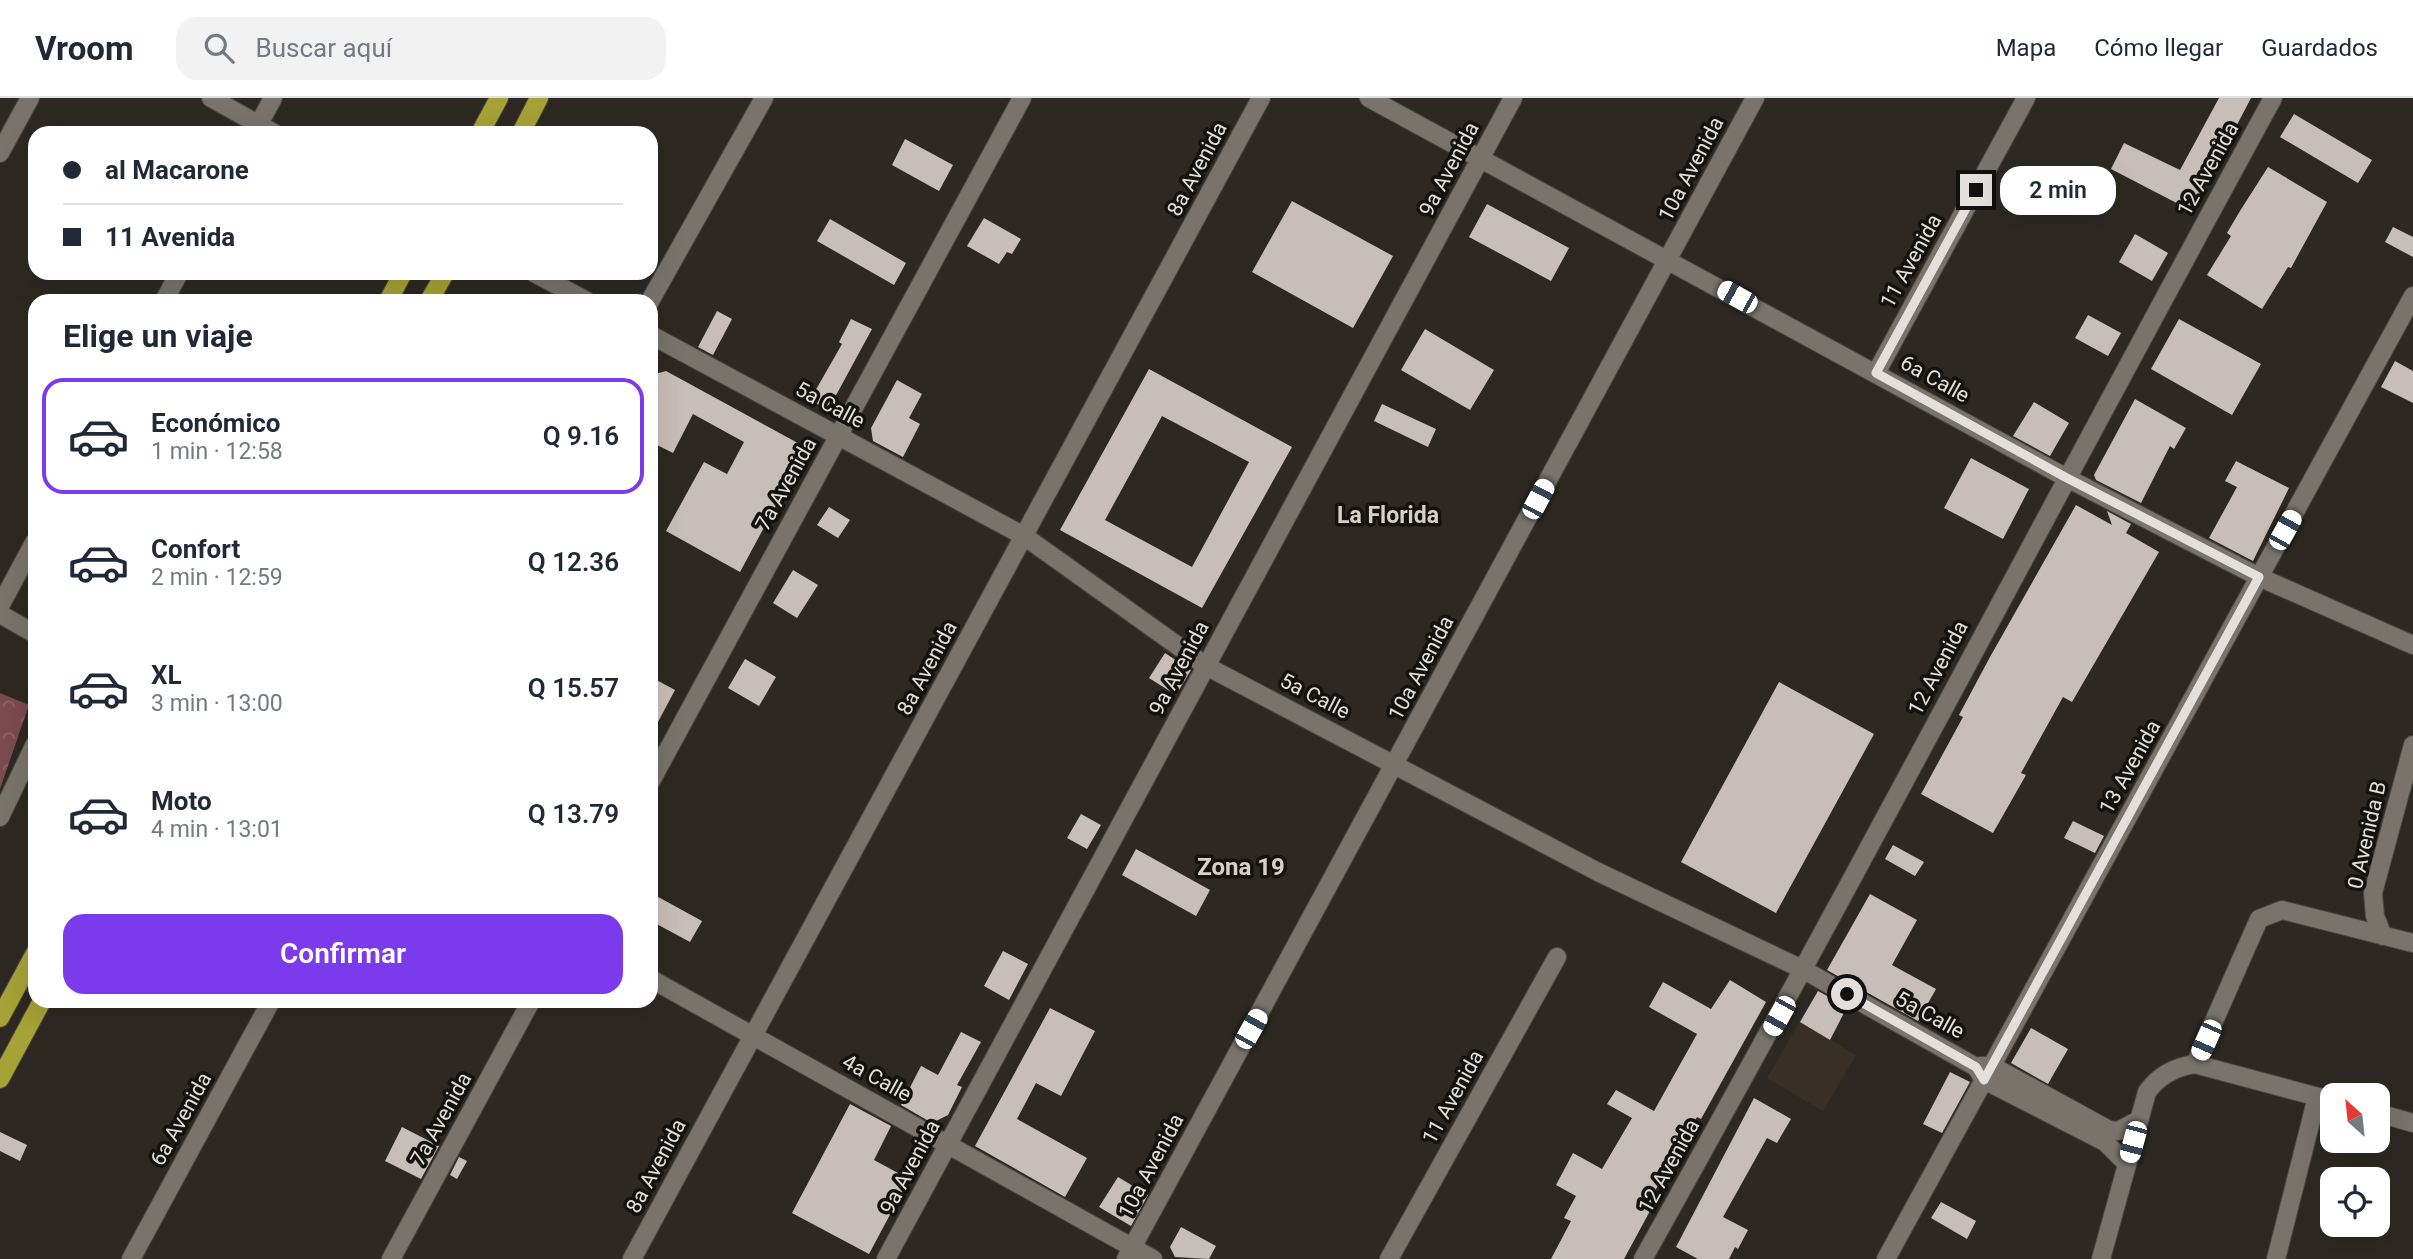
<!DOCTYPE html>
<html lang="es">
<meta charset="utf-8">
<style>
:root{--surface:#fff;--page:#f2f2f3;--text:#1f2937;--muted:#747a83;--line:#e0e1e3;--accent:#7c3aed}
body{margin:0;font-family:Roboto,sans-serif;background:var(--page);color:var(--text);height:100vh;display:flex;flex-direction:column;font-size:26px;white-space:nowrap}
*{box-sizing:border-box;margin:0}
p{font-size:23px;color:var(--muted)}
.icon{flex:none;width:38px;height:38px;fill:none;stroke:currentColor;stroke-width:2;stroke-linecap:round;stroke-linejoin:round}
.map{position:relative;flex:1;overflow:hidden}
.side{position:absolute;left:28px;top:196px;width:630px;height:714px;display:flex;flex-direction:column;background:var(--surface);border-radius:21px;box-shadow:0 7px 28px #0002}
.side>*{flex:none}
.banner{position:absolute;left:28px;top:28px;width:630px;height:154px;border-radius:21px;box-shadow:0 7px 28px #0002;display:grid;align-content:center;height:154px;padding:0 35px;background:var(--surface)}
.needle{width:46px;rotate:333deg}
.tools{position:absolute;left:2320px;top:985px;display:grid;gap:14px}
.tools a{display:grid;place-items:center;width:70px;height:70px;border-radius:14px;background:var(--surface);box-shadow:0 7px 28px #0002;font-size:35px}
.end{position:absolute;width:32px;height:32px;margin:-16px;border:9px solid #e3e0dc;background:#111;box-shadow:0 0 0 4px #111}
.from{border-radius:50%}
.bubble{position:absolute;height:49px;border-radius:21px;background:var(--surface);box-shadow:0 7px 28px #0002;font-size:23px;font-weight:600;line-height:49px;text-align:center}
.car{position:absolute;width:21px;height:42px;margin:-21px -10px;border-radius:9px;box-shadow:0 0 5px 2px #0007;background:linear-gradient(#fff 24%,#345 0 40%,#fff 0 76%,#345 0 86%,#fff 0)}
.banner b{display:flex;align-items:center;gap:24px;height:66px;font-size:26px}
.banner b+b{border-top:2px solid var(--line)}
.banner i{width:18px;height:18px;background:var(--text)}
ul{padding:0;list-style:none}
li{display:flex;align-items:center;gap:21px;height:116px;margin:0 14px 10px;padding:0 21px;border:4px solid transparent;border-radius:21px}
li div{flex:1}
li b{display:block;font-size:26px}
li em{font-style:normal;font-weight:600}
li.current{border-color:var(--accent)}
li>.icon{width:63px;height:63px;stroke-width:1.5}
h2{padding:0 35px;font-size:32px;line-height:84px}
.button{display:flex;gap:14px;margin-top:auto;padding:14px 35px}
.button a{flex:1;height:80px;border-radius:21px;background:var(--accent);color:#fff;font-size:28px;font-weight:600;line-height:80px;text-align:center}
header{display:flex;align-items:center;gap:42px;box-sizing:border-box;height:98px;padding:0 35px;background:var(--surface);border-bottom:2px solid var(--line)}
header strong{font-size:33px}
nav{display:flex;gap:38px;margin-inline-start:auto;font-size:24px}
.search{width:490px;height:63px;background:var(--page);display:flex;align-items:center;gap:18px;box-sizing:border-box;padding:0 24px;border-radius:21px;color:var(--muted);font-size:26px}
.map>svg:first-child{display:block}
.built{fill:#393025}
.forest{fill:url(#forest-crowns)}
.building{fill:#c8beb9;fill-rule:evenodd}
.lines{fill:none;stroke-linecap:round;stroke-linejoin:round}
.minor-casing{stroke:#4b4741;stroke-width:20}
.major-casing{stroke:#4b4741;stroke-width:20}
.minor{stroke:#79736c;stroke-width:18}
.major{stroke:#a7a235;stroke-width:18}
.route{stroke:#e3e0dc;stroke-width:9}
.labels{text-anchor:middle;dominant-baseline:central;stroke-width:7;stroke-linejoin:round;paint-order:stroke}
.street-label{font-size:21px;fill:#e3e0dc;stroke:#14120f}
.neighbourhood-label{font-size:23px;font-weight:bold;fill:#d6d0c7;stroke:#14120f}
.quarter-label{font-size:24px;font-weight:bold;fill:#d6d0c7;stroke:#14120f}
</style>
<header>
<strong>Vroom</strong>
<div class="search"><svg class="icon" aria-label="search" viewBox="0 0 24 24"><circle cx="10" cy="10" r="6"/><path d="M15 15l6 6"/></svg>Buscar aquí</div>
<nav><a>Mapa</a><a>Cómo llegar</a><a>Guardados</a></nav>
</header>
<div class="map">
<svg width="2413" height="1161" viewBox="0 0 2413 1161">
<defs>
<pattern id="forest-crowns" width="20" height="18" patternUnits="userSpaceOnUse" patternTransform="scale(1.75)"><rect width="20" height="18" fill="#7b4a4f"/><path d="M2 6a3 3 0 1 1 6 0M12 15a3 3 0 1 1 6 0" fill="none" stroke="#8e6468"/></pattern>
</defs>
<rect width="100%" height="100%" fill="#2d2922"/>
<!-- built -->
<path class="built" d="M 1800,924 L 1856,957 L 1823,1013 L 1767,980 Z"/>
<!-- forest -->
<path class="forest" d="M 0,595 L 29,607 L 0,691 Z"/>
<!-- building -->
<path class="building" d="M 2219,0 L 2251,0 L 2192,113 L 2111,71 L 2124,45 L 2180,72 Z
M 2294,16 L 2372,62 L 2358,85 L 2280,39 Z
M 905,41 L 953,67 L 939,93 L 892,67 Z
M 2268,69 L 2327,104 L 2291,170 L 2288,169 L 2262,211 L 2207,177 L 2231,138 L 2227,135 L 2240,113 Z
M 1292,103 L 1393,158 L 1353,230 L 1252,174 Z
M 1487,106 L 1569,150 L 1551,183 L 1469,139 Z
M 984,120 L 1021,141 L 1012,156 L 1007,154 L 999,166 L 967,148 Z
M 830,121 L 906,165 L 894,187 L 817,143 Z
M 2393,129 L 2413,139 L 2413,159 L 2385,144 Z
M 2135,136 L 2168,155 L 2152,183 L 2119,164 Z
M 717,213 L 732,221 L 713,257 L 698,249 Z
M 2088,217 L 2121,235 L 2108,258 L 2075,240 Z
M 851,221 L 872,231 L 828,312 L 810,302 L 842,246 L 839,244 Z
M 2179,221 L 2261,266 L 2232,317 L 2151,271 Z
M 1425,231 L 1494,272 L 1470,312 L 1401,272 Z
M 2395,263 L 2413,273 L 2413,305 L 2381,289 Z
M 1149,271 L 1292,349 L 1202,510 L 1060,432 ZM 1162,318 L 1249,364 L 1192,469 L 1105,422 Z
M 666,273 L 807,350 L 740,474 L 666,433 L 704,364 L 727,376 L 744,344 L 693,316 L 673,355 L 651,344 L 651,283 L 655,276 Z
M 897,282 L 922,296 L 909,320 L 920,326 L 903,359 L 873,343 L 871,330 Z
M 2135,301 L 2186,330 L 2174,351 L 2170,348 L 2141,405 L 2096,382 L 2094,377 Z
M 2034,304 L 2069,325 L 2050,358 L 2013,338 Z
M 1382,306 L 1436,331 L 1428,349 L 1374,323 Z
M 1971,360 L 2029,391 L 2003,441 L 1944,410 Z
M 2236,363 L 2289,390 L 2253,463 L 2209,440 L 2237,389 L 2225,383 Z
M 2076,407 L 2112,427 L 2107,413 L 2131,426 L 2126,435 L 2159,454 L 2072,604 L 2063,599 L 2021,675 L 2026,677 L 1993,735 L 1921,696 L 1963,619 L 1959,617 L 1990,559 Z
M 829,409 L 850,422 L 838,440 L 817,427 Z
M 793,472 L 818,487 L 797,520 L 773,505 Z
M 1165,555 L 1191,572 L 1176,597 L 1149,580 Z
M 745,561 L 776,579 L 759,608 L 728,590 Z
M 651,579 L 675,592 L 651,637 Z
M 1779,584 L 1874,636 L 1776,815 L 1681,764 Z
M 1081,716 L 1101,727 L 1087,751 L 1067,740 Z
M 2073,723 L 2104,738 L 2095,755 L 2064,740 Z
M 1893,747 L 1924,764 L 1915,778 L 1885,761 Z
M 1136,751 L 1210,792 L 1196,818 L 1122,777 Z
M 651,795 L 702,823 L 690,844 L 651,823 Z
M 1870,796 L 1917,822 L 1892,867 L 1936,891 L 1918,923 L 1827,872 Z
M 1003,853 L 1028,866 L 1009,902 L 984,888 Z
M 1730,882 L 1766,904 L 1701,1021 L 1697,1019 L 1652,1098 L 1657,1100 L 1624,1161 L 1551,1161 L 1571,1123 L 1564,1120 L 1576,1098 L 1556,1087 L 1573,1055 L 1602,1071 L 1632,1020 L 1607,1006 L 1616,992 L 1654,1013 L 1697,936 L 1649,909 L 1663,884 L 1711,911 Z
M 1818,893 L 1847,909 L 1830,942 L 1800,924 Z
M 1050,910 L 1095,933 L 1061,998 L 1036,985 L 1017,1021 L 1087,1060 L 1065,1099 L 975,1048 Z
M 2031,930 L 2068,951 L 2048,986 L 2011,965 Z
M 961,934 L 981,944 L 957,987 L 962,989 L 948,1017 L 932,1025 L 901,1007 L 921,968 L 938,977 Z
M 1950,974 L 1970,984 L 1942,1035 L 1923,1026 Z
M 1754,1000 L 1791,1021 L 1777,1045 L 1767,1040 L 1723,1119 L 1748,1132 L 1738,1151 L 1735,1149 L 1729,1161 L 1698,1161 L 1676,1149 Z
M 850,1006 L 891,1028 L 874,1062 L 909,1081 L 869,1156 L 792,1115 Z
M 402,1029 L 439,1048 L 421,1081 L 385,1063 Z
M 0,1034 L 27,1047 L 20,1063 L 0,1053 Z
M 459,1059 L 467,1063 L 457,1081 L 450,1077 Z
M 1118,1079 L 1148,1097 L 1131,1128 L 1099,1109 Z
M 1941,1104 L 1976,1123 L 1967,1141 L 1931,1120 Z
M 1181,1129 L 1216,1148 L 1209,1161 L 1175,1159 L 1170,1149 Z"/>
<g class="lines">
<!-- minor casing -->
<g class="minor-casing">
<path id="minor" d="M 211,0 L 274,35
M 1369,0 L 2065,379 L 2259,479 L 2413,547
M 254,35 L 273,0
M 0,55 L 30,0
M 534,175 L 587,203
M 164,203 L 179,175
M 650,203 L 764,0
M 651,237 L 1024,438 L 1206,568 L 1598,774 L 1804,872 L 1976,969 L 1984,982 L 2105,1044 L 2127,1066
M 1876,275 L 2026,0
M 0,508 L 35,443
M 0,516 L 35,536
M 651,683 L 1022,0
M 0,719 L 35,646
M 2383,838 L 2375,818 L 2373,795 L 2413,647
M 651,881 L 1153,1161
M 2195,966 L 2259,821 L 2282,812 L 2413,845
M 1980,968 L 1992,968 L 2109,1032 L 2118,1033 L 2139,1022
M 2378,1015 L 2413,1025
M 131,1161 L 271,903
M 391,1161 L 531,903
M 632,1161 L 1261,0
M 886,1161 L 1513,0
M 1126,1161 L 1755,0
M 1389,1161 L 1557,859
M 1643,1161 C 1858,777 2062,386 2273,0
M 1886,1161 L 2413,198
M 2101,1161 L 2147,994 C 2159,977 2175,969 2195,966 L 2333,1003
M 2276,1161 L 2317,999"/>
</g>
<!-- major casing -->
<g class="major-casing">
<path id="major" d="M 480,35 L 499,0
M 521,35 L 539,0
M 388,203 L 403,175
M 429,203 L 445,175
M 0,920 L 35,855
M 0,981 L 42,903"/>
</g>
<!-- minor -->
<use href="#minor" class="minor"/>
<!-- major -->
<use href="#major" class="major"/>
</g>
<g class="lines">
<!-- route -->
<path class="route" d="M 1847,896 L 1976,969 L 1984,982 L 2259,479 L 2065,379 L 1876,275 L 1976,92"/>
</g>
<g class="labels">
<!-- street labels -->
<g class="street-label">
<text transform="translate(1197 71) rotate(-62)">8a Avenida</text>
<text transform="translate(1449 71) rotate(-62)">9a Avenida</text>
<text transform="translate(1691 71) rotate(-62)">10a Avenida</text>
<text transform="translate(2208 71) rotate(-61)">12 Avenida</text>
<text transform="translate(1911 163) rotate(-61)">11 Avenida</text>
<text transform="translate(1935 281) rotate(29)">6a Calle</text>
<text transform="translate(830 307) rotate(28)">5a Calle</text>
<text transform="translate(786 386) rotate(-61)">7a Avenida</text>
<text transform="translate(927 570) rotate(-62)">8a Avenida</text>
<text transform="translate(1179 570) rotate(-62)">9a Avenida</text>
<text transform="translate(1421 570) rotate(-62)">10a Avenida</text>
<text transform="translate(1938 570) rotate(-62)">12 Avenida</text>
<text transform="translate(1315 598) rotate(27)">5a Calle</text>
<text transform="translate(2130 669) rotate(-61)">13 Avenida</text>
<text transform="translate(2367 737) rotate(-77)">0 Avenida B</text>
<text transform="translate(1930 917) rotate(29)">5a Calle</text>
<text transform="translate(877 980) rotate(29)">4a Calle</text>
<text transform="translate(1453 999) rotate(-61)">11 Avenida</text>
<text transform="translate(181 1021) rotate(-61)">6a Avenida</text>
<text transform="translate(441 1021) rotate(-61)">7a Avenida</text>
<text transform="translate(656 1068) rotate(-62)">8a Avenida</text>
<text transform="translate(1151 1068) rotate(-62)">10a Avenida</text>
<text transform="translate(1669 1068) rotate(-61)">12 Avenida</text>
<text transform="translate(910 1069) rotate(-62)">9a Avenida</text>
</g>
<!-- neighbourhood labels -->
<g class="neighbourhood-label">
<text x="1388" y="417">La Florida</text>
</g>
<!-- quarter labels -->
<g class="quarter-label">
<text x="1241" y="769">Zona 19</text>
</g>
</g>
</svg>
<div class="tools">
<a><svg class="needle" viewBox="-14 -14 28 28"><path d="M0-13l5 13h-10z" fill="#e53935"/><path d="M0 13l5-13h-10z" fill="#747a83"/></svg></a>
<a><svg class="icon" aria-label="locate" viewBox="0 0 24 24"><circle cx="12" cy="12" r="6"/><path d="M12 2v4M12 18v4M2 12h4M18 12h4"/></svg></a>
</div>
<i class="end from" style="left:1847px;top:896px"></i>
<i class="end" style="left:1976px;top:92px"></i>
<div class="bubble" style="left:2000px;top:68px;width:116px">2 min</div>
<i class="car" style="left:1737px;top:199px;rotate:299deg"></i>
<i class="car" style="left:1538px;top:401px;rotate:28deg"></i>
<i class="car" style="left:2285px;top:432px;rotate:29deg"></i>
<i class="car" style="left:1779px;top:918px;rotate:209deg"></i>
<i class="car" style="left:1251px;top:931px;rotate:29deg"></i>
<i class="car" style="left:2206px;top:942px;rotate:204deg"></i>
<i class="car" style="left:2133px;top:1044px;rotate:195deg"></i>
<div class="banner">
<b><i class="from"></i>al Macarone</b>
<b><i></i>11 Avenida</b>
</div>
<section class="side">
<h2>Elige un viaje</h2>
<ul>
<li class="current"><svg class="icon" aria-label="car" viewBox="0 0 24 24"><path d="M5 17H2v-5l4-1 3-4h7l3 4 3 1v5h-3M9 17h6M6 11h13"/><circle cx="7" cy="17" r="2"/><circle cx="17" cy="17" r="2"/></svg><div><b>Económico</b><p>1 min · 12:58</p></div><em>Q 9.16</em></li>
<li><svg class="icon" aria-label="car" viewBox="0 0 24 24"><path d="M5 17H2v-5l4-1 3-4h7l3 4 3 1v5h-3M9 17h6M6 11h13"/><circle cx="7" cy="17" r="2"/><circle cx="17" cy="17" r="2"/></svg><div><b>Confort</b><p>2 min · 12:59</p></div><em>Q 12.36</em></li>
<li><svg class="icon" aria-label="car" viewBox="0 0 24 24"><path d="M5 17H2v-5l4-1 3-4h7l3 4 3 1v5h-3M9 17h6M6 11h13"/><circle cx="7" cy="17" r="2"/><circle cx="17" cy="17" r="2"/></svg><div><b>XL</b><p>3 min · 13:00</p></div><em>Q 15.57</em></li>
<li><svg class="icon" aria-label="car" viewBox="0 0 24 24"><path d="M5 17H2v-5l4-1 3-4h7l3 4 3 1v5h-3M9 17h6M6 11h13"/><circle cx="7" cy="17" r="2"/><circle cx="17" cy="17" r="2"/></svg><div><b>Moto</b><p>4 min · 13:01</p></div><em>Q 13.79</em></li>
</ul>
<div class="button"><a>Confirmar</a></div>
</section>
</div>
